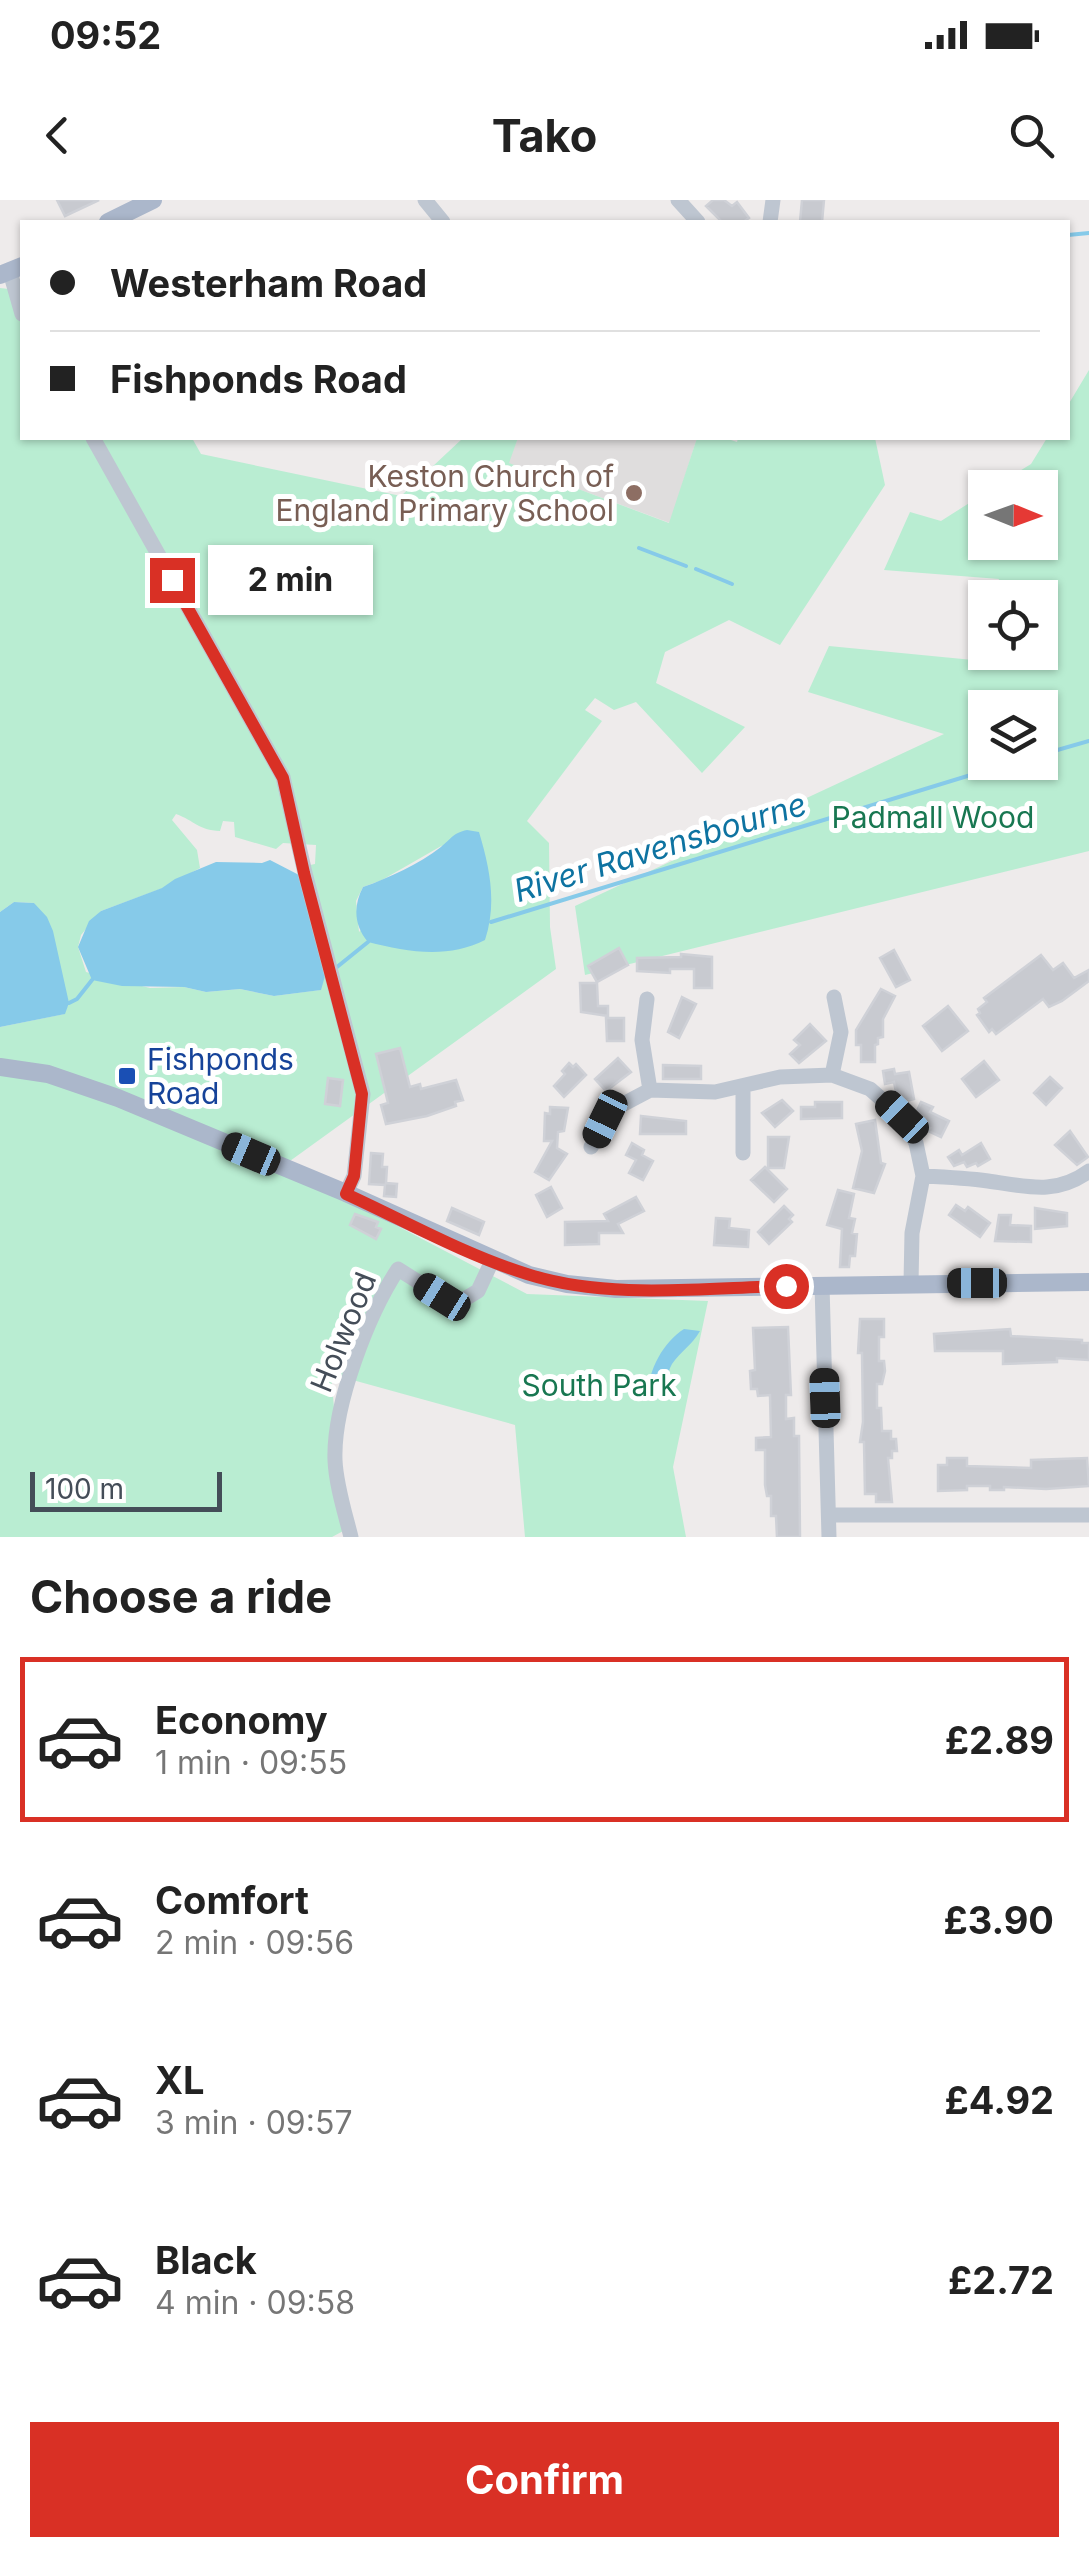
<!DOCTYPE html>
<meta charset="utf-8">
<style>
:root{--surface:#fff;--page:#f2f2f2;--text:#222;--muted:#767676;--line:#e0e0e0;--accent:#d93025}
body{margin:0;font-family:Inter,sans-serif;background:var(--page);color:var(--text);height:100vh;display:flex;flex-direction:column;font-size:38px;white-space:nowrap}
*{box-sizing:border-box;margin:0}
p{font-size:32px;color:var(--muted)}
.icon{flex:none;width:55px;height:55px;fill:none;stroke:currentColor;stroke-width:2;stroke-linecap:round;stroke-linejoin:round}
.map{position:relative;height:1337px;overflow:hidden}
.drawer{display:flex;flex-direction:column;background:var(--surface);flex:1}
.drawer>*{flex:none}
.hud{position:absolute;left:20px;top:20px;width:1050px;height:220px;border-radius:0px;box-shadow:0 2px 8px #0004;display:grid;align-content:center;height:220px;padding:0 30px;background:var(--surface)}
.needle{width:65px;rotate:91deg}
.tools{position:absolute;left:968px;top:270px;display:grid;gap:20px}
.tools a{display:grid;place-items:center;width:90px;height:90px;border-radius:0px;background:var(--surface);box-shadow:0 2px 8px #0004;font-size:50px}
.scale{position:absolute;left:30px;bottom:25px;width:192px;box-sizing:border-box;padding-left:10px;border:5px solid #444d58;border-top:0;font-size:28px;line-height:35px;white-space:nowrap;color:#444d58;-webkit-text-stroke:8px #fff;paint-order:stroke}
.end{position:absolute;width:45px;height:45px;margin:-22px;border:12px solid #d93025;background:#fff;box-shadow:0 0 0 5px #fff}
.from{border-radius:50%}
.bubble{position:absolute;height:70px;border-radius:0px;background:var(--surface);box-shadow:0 2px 8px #0004;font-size:32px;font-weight:700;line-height:70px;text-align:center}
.car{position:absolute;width:30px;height:60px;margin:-30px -15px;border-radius:12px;box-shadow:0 0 8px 2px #0007;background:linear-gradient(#222 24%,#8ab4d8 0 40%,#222 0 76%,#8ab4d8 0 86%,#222 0)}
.hud b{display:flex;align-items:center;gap:35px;height:95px;font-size:38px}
.hud b+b{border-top:2px solid var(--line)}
.hud i{width:25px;height:25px;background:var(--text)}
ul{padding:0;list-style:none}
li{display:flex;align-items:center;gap:30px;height:165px;margin:0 20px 15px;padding:0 10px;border:5px solid transparent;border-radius:0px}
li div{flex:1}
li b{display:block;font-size:38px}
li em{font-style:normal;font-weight:700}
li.active{border-color:var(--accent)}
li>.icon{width:90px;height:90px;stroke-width:1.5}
h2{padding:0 30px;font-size:45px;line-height:120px}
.primary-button{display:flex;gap:20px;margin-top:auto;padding:20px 30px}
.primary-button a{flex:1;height:115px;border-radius:0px;background:var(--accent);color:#fff;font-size:40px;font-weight:700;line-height:115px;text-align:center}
.status{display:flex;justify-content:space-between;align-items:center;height:70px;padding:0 50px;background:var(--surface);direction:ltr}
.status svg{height:28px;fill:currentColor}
header{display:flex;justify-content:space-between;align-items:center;height:130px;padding:0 30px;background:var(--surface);font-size:45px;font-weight:700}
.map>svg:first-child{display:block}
.education{fill:#dfdddd}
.green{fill:#b9edd2;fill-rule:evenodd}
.water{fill:#86cae9}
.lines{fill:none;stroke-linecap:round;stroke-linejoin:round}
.stream{stroke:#86cae9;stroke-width:4}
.building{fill:#c8cad0;stroke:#cfd1d7;stroke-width:2.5}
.minor{stroke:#bec6d1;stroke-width:15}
.major{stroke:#abb7cb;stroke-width:18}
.route{stroke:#d93025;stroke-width:12}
.education-dot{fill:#8d6e63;stroke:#fff;stroke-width:4}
.transit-dot{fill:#1a4fb4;stroke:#fff;stroke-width:4}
.labels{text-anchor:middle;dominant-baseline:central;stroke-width:10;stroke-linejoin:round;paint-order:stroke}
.education-label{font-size:30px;fill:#785e54;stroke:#fff;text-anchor:end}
.park-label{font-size:30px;fill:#187751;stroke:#fff}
.transit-label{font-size:30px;fill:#164399;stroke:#fff;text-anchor:start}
.street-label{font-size:30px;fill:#444d58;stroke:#fff}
.water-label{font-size:32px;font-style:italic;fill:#0e73a1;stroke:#fff}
</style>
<div class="status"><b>09:52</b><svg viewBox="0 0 49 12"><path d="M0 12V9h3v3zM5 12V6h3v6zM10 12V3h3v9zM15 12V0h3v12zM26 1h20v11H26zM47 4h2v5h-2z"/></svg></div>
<header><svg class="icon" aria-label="back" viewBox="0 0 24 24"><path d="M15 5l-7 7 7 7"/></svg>Tako<svg class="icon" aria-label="search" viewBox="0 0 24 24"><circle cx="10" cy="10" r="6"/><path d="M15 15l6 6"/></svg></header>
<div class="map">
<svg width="1089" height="1337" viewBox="0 0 1089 1337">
<rect width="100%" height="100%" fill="#eeebeb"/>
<!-- education -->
<path class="education" d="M 518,238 L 697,238 L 670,323 L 508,263 Z"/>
<!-- green -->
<path class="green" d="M 0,88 L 9,89 L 22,104 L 22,238 L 192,238 L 201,254 L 401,296 L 463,238 L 518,238 L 509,263 L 669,323 L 697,238 L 725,238 L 737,242 L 738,238 L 875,238 L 885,285 L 780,445 L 729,420 L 665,452 L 656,483 L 745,527 L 702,573 L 636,502 L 614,510 L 595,498 L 585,510 L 602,521 L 527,621 L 549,643 L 550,727 L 556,769 L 283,966 L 527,1094 L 708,1101 L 673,1267 L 686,1337 L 525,1337 L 515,1225 L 331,1174 L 345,1330 L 332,1337 L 0,1337 L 0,827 L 64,814 L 69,803 L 34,703 L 14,702 L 0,712 ZM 176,614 C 195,621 198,630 220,631 L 223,621 L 234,622 L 235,637 L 276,649 L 283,643 L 316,645 L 315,664 L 310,665 L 320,790 L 274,796 L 240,789 L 206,792 L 184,787 L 150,788 L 86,772 L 78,747 L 81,735 L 101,711 L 163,688 L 200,668 L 197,650 L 172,620 ZM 443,645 L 359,732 L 356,701 L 363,687 L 382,680 Z
M 1089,170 L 1089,651 L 585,775 L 575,706 L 944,534 L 808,492 L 829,446 L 973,460 L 985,425 L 985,452 L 1040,452 L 1040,398 L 994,397 L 999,379 L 884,370 L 910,312 L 941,321 L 985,293 L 985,342 L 1040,342 L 1040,288 L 994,287 L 1031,264 L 1047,238 L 1068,238 L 1068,205 ZM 985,508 L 1040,508 L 1040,562 L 985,562 Z"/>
<!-- water -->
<path class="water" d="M 467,630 L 479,632 C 490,669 497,703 485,740 C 448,759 407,752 368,742 C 354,726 353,706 363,687 C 389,678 419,664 441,647 C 452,638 453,633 467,630 Z
M 270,660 L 299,675 L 325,776 L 321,790 L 274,796 L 240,789 L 206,792 L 184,787 L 122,786 L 92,780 L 78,747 L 89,721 L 101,711 L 162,688 L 175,679 L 216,662 L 262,663 Z
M 14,702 L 34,703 L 47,717 L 53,731 L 69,803 L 65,814 L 0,827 L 0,712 Z
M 684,1129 L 700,1131 C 692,1145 680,1152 672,1164 C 665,1175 670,1186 664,1197 L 648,1197 C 647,1172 663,1142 684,1129 Z"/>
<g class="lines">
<!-- stream -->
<path class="stream" d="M 1068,35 L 1089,33
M 639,348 L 686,366
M 696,369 L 732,384
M 1040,555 L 1089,541
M 491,722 L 1013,562
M 337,767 L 368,742
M 69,803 L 77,799 L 92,780"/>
</g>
<!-- building -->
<path class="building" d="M 57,0 L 99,0 L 65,16 Z
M 713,0 L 724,0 L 732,6 L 737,2 L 749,18 L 743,22 L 722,22 L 706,6 Z
M 802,0 L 824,0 L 822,22 L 800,22 Z
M 619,748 L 628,765 L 597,782 L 588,766 Z
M 894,750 L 910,780 L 896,787 L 880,758 Z
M 681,754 L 712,757 L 712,788 L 694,788 L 694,769 L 670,769 L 670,773 L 637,771 L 637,758 L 681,757 Z
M 1041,755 L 1053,770 L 1063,763 L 1074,778 L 1089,770 L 1089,781 L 1062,801 L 1049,807 L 1043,799 L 996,834 L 992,829 L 989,832 L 977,815 L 980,813 L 978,809 L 987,802 L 984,798 Z
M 580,783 L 597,783 L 598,806 L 608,806 L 608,816 L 581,812 Z
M 881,789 L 895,796 L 883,819 L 883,837 L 878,838 L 878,844 L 875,845 L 875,862 L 861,862 L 861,845 L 856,845 L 856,830 Z
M 682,797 L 696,804 L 679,838 L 668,832 Z
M 948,806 L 968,831 L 942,851 L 923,826 Z
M 606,818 L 624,818 L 624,841 L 607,841 Z
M 810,824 L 826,841 L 799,863 L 790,854 L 800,845 L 794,840 Z
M 400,848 L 410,887 L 420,884 L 421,889 L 456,880 L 463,900 L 455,902 L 456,906 L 427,916 L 386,924 L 381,905 L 388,903 L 376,854 Z
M 618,858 L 631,872 L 606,891 L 595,879 Z
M 984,861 L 999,880 L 976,897 L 962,879 Z
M 569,863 L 573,867 L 576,864 L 586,875 L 564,897 L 554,886 L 565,874 L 562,871 Z
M 663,865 L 701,866 L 701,879 L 663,879 Z
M 894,869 L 895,874 L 909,872 L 914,899 L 901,902 L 897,897 L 894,882 L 885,884 L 883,871 Z
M 1050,877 L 1062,888 L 1046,905 L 1034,893 Z
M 328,878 L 343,880 L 340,906 L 325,904 Z
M 782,900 L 793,911 L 775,927 L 762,913 Z
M 815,902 L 842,902 L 842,918 L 801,919 L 801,907 L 815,907 Z
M 921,902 L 933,907 L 930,912 L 949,921 L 941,937 L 928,931 L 930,928 L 922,924 L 925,918 L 916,913 Z
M 550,907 L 568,908 L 564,931 L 558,932 L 557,948 L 567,954 L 549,980 L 535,972 L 552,941 L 544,941 L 545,913 L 550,914 Z
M 641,916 L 686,921 L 686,934 L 640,934 Z
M 875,920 L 881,963 L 885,964 L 874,993 L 853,988 L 862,951 L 856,924 Z
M 1070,931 L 1088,957 L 1077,965 L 1055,945 Z
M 768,937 L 789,937 L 784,968 L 768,968 Z
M 632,943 L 644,950 L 642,955 L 653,961 L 643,980 L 629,973 L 636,960 L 626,955 Z
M 981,943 L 990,959 L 978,966 L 976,963 L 967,967 L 964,962 L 954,966 L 948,957 L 959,950 L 962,955 Z
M 371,953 L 383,954 L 382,967 L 387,967 L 386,983 L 397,984 L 396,997 L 384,996 L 385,985 L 369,984 Z
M 765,967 L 787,989 L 774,1002 L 751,980 Z
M 551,987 L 562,1008 L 547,1017 L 536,995 Z
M 838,990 L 854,994 L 849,1018 L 855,1019 L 852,1033 L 857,1034 L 855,1056 L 850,1056 L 849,1067 L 840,1067 L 842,1029 L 827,1025 Z
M 636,997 L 644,1011 L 618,1024 L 623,1033 L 599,1033 L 599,1044 L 565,1045 L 565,1022 L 608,1021 L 604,1014 Z
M 956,1005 L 965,1011 L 968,1007 L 990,1023 L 980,1037 L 949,1015 Z
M 784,1006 L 793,1015 L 789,1019 L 792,1022 L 769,1044 L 758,1032 Z
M 452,1008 L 484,1022 L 479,1035 L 447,1021 Z
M 1035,1008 L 1067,1013 L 1067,1026 L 1035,1029 Z
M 355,1014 L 378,1022 L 376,1027 L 381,1029 L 376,1039 L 350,1025 Z
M 999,1015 L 1011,1015 L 1010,1025 L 1031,1026 L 1031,1042 L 995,1041 Z
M 716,1018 L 730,1019 L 729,1028 L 749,1030 L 748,1047 L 714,1045 Z
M 860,1119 L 884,1119 L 884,1137 L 879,1137 L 879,1161 L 884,1161 L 885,1171 L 882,1184 L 877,1184 L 877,1208 L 881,1208 L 882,1231 L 891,1231 L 891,1239 L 896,1239 L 897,1251 L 892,1251 L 892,1258 L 888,1258 L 892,1302 L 876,1302 L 876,1294 L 865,1294 L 864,1242 L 860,1242 L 863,1222 L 862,1153 L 858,1153 Z
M 788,1127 L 791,1195 L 786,1195 L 786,1219 L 794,1218 L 794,1236 L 799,1236 L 800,1337 L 777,1337 L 776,1316 L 771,1316 L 771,1296 L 767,1296 L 765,1285 L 765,1250 L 756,1250 L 756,1238 L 771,1237 L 770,1195 L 758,1196 L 757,1189 L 751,1189 L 750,1171 L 755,1170 L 753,1128 Z
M 1010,1129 L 1011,1136 L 1082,1140 L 1082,1143 L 1089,1143 L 1089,1160 L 1057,1158 L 1057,1162 L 1003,1164 L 1003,1151 L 935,1151 L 934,1134 Z
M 947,1258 L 967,1258 L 967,1266 L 1031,1268 L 1031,1260 L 1087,1258 L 1089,1286 L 1046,1289 L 1004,1287 L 1004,1290 L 990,1290 L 990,1286 L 967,1286 L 967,1290 L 938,1291 L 938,1265 L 947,1265 Z"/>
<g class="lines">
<!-- minor -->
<path class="minor" d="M 425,0 L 443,22
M 678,0 L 698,22
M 770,22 L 773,0
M 10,72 L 22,114
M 93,238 L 283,577 L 305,673 L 363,894 L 354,976 L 346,993
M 647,799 L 642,840 L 650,890
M 832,875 L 841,832 L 834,797
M 591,947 L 614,909 L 650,890 L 715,892 L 780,877 L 832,875 L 870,889 L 902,917 L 916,943 L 923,976 L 912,1033 L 911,1083
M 743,953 L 743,888
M 923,976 C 945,977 967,978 988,981 C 1025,986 1055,996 1089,971
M 822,1085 L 829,1337
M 829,1315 L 1089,1315
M 351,1337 C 345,1313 336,1285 335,1260 C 333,1205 368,1115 398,1069 L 442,1097 L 463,1100 L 478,1091 L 492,1061"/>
<!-- major -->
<path class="major" d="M 108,22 L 153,0
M 0,75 L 22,66
M 0,867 L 48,874 L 118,898 L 346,993 L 529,1075 L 567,1084 L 616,1089 L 1089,1082"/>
</g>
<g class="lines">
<!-- route -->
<path class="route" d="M 172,380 L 283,578 L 304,673 L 362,894 L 354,976 L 346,994 C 405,1021 465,1055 527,1074 C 608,1100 702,1088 786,1086"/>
</g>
<!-- markers -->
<circle class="education-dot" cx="634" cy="293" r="10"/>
<rect class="transit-dot" x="117" y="866" width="20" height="20" rx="5"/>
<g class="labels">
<!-- education labels -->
<g class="education-label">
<text x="614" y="276">Keston Church of<tspan x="614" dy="34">England Primary School</tspan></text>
</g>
<!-- park labels -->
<g class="park-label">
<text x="933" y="617">Padmall Wood</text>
<text x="599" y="1185">South Park</text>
</g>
<!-- transit labels -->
<g class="transit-label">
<text x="147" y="859">Fishponds<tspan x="147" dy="34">Road</tspan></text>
</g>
<!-- street labels -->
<g class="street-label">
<text transform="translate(343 1132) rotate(-68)">Holwood</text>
</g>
<!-- water labels -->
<g class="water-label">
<text transform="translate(660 647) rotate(-17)">River Ravensbourne</text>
</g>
</g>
</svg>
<div class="tools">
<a><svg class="needle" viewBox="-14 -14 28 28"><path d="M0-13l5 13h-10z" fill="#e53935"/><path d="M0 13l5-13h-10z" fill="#767676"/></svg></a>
<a><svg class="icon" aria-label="locate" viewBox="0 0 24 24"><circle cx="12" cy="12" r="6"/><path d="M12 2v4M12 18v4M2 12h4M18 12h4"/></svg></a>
<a><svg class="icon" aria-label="layers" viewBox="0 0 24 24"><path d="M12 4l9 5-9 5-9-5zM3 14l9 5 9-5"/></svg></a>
</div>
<div class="scale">100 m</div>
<i class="end from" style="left:786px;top:1086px"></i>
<i class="end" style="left:172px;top:380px"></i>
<div class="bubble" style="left:208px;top:345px;width:165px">2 min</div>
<i class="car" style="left:902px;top:917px;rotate:314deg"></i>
<i class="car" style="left:605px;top:919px;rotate:206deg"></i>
<i class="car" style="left:251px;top:954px;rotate:293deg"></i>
<i class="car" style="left:977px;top:1083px;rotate:270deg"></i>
<i class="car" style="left:442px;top:1097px;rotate:302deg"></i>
<i class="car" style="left:825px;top:1198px;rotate:358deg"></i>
<div class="hud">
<b><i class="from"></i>Westerham Road</b>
<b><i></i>Fishponds Road</b>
</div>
</div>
<section class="drawer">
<h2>Choose a ride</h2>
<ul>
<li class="active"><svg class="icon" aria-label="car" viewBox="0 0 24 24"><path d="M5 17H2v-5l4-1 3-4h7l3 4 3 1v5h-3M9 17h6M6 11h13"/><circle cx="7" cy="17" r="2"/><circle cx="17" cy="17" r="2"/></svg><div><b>Economy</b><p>1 min · 09:55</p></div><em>£2.89</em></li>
<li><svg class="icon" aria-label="car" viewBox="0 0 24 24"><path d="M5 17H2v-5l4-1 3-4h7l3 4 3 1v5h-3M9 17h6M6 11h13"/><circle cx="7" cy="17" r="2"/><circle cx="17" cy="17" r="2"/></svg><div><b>Comfort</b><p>2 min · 09:56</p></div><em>£3.90</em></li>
<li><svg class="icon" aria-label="car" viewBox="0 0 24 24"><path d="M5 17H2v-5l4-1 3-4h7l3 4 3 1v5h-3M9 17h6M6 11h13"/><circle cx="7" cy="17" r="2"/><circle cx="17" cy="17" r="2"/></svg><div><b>XL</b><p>3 min · 09:57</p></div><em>£4.92</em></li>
<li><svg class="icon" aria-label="car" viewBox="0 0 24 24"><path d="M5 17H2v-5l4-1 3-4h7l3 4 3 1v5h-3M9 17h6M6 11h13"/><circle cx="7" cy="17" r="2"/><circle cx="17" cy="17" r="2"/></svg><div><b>Black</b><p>4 min · 09:58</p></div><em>£2.72</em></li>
</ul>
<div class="primary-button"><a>Confirm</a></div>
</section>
